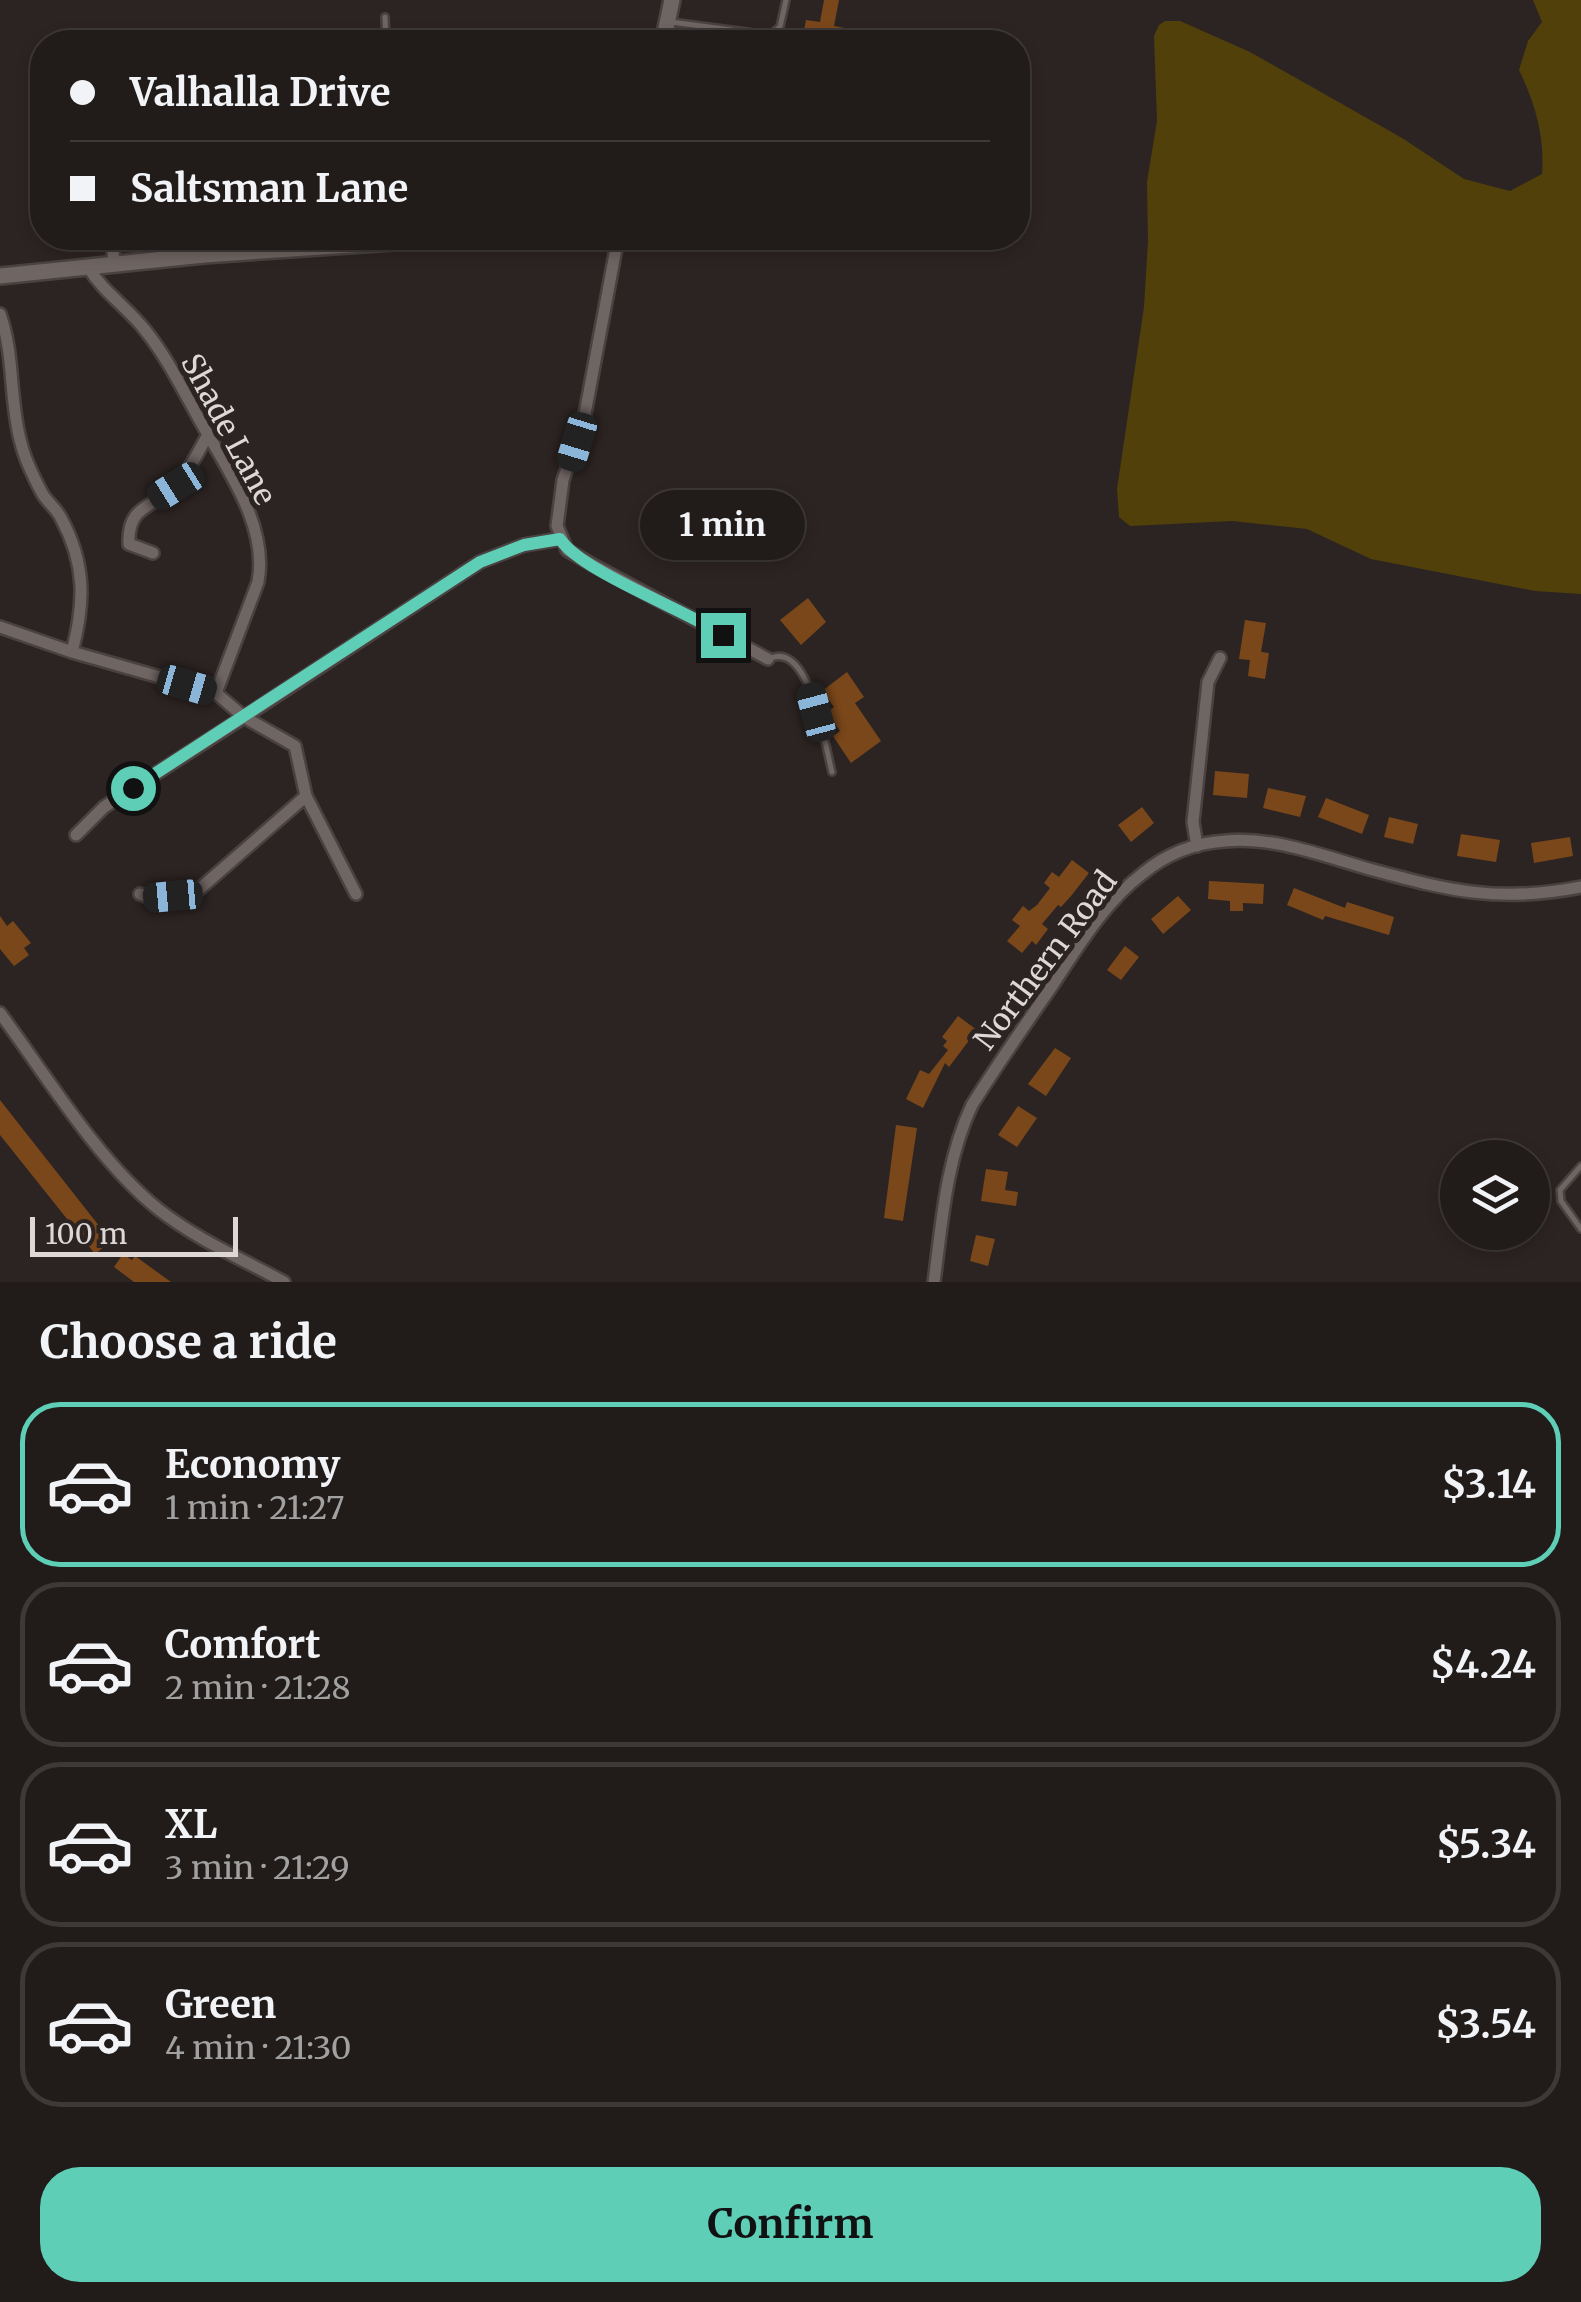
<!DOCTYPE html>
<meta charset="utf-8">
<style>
:root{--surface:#211b1a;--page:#292423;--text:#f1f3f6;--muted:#a2a1a2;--line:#3e3939;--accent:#5eceb7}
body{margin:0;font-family:Merriweather,serif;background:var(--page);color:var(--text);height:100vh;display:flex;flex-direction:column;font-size:38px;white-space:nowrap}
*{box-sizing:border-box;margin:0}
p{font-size:32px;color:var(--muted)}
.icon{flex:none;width:55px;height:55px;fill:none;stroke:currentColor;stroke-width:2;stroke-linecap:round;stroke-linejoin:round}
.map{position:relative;height:1282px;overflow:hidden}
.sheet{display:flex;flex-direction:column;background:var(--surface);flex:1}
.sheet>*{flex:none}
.banner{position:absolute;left:30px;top:30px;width:1000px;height:220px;border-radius:40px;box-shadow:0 5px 15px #0003,0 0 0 2px var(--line);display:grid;align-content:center;height:220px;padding:0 40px;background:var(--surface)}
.controls{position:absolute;left:1440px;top:1140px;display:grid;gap:20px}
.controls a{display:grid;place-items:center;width:110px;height:110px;border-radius:50%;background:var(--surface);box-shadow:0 5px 15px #0003,0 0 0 2px var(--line);font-size:50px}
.scale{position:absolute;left:30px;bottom:25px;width:208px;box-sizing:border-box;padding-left:10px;border:5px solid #ddd7d6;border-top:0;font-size:28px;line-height:35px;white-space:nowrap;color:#ddd7d6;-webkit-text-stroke:8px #2c2422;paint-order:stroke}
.end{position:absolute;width:45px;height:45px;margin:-22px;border:12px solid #5eceb7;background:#111;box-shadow:0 0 0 5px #111}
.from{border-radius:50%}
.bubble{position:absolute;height:70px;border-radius:35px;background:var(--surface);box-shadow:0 5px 15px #0003,0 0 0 2px var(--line);font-size:32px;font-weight:700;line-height:70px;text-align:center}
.car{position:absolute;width:30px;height:60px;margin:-30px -15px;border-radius:12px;box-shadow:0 0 8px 2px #0007;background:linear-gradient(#222 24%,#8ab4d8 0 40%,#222 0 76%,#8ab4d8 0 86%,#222 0)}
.banner b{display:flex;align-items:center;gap:35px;height:95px;font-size:38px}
.banner b+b{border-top:2px solid var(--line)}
.banner i{width:25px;height:25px;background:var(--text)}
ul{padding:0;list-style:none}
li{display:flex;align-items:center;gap:30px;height:165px;margin:0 20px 15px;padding:0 20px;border:5px solid var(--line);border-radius:40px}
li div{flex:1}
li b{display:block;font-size:38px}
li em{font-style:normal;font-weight:700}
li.on{border-color:var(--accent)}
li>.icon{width:90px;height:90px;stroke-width:1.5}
h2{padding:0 40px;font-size:45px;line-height:120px}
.primary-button{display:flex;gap:20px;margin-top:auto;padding:20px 40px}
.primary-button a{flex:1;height:115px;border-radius:40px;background:var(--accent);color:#111;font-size:40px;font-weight:700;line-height:115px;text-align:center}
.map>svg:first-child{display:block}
.green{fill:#52400a}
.building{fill:#7a471a}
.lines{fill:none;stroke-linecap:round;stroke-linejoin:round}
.lane-casing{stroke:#494241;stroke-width:10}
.street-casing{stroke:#494241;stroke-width:16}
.secondary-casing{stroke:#494241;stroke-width:20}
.lane{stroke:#6f6563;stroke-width:5}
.street{stroke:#6f6563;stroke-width:11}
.secondary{stroke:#6f6563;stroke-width:15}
.route{stroke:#5eceb7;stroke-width:12}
.labels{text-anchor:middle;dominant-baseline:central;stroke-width:10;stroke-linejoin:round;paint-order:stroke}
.street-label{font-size:30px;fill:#ddd7d6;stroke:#2c2422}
</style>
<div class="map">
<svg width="1581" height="1282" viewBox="0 0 1581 1282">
<rect width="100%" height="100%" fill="#2c2422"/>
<!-- green -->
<path class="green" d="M 1533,0 L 1581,0 L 1581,594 L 1535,591 L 1371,559 L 1307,529 L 1232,521 L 1130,526 L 1119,517 L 1117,489 L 1144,307 L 1148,241 L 1147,182 L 1157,121 L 1154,36 L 1159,25 L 1165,21 L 1180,21 L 1250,52 L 1402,138 L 1464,179 L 1510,191 L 1542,174 C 1545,137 1535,103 1519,70 L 1528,41 L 1542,22 Z"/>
<!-- building -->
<path class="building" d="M 824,0 L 839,0 L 834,26 L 845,28 L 842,42 L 802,42 L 806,20 L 820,22 Z
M 808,598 L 826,622 L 801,645 L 780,620 Z
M 1245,620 L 1266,623 L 1261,652 L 1269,653 L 1265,679 L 1248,676 L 1250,660 L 1239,659 Z
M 847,672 L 864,697 L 855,703 L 881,741 L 851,763 L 833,736 L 840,731 L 827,712 L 834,707 L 822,691 Z
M 1215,771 L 1249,774 L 1247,798 L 1213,795 Z
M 1268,788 L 1306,796 L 1300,817 L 1263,808 Z
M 1326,798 L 1369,815 L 1362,834 L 1318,817 Z
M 1142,807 L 1154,823 L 1131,842 L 1118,825 Z
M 1389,817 L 1418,824 L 1413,844 L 1384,837 Z
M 1461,834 L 1500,840 L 1496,862 L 1457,856 Z
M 1570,837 L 1573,856 L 1534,863 L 1531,843 Z
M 1072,860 L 1089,873 L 1071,896 L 1061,907 L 1058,905 L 1042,924 L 1048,929 L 1036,945 L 1032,941 L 1022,953 L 1007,941 L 1020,926 L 1012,920 L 1023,906 L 1029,911 L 1037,905 L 1050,888 L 1044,883 L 1052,872 L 1059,877 Z
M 1209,881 L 1264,884 L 1263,904 L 1243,903 L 1243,911 L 1230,911 L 1230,901 L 1208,899 Z
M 1294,888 L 1345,908 L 1347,902 L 1394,917 L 1389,935 L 1325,916 L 1323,920 L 1287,905 Z
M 1178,896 L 1191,910 L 1163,934 L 1151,919 Z
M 0,916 L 7,926 L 13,921 L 31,943 L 24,948 L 29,955 L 14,966 L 0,949 Z
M 1125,946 L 1139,957 L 1121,980 L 1107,970 Z
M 958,1016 L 977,1030 L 949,1067 L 945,1063 L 923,1108 L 906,1099 L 920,1070 L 929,1074 L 948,1050 L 943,1046 L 947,1041 L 942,1037 Z
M 1055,1048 L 1071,1058 L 1046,1096 L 1028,1084 Z
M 0,1100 L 111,1241 L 95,1254 L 0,1135 Z
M 1018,1106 L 1037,1118 L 1017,1147 L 998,1135 Z
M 896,1125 L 917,1128 L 903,1221 L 884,1218 Z
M 986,1169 L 1008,1172 L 1005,1190 L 1018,1192 L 1016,1206 L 981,1201 Z
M 976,1235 L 995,1239 L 988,1266 L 970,1261 Z
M 123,1254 L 132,1260 L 135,1256 L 171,1282 L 134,1282 L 114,1267 Z"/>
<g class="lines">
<!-- lane casing -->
<g class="lane-casing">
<path id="lane" d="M 385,17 L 386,42
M 671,22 L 770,35 L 780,27 L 786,0
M 771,658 C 810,642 825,746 832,772
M 1581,1166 L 1560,1190 L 1561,1201 L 1581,1229"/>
</g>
<!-- street casing -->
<g class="street-casing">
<path id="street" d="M 112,238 L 114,264
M 618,238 L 584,419 L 563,480 L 557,526 L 567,550 L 593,565 L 768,659
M 88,267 C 103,292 127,307 145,330 C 166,356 182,388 198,417 C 224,465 269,524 258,582 L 216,693
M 0,314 C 15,356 9,401 21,443 C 25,460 34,478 42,493 C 47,502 56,508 61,518 C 86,564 85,603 72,652
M 153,553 L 129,544 C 127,503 156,508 177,484 C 190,471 198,451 208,435
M 0,627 L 72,652 L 216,693 L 244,717 L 480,562 L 524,545 L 560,539
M 306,796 L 356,894
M 76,835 L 104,807 L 244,717 L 295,746 L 306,796 L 195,893 L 151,898 L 140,894
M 1197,846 L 1193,822 L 1208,682 L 1220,658
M 0,1013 C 46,1075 98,1161 158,1209 C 196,1239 242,1259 284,1282
M 934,1282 C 942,1222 946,1160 972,1105 C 997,1065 1025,1025 1052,986 C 1078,947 1104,903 1142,874 C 1166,854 1194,843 1225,841 C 1274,836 1326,857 1373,870 C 1450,891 1500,903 1581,887"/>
</g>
<!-- secondary casing -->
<g class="secondary-casing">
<path id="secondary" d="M 663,42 L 672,0
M 0,276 L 204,255 L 452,238"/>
</g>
<!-- lane -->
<use href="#lane" class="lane"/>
<!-- street -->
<use href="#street" class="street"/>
<!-- secondary -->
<use href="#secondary" class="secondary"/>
</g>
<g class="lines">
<!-- route -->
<path class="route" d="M 133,788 L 480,562 L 524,545 L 560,539 C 582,572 684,609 723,635"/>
</g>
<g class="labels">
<!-- street labels -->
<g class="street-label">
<text transform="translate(229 429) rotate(62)">Shade Lane</text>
<text transform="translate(1045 960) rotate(-53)">Northern Road</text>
</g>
</g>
</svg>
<div class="controls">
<a><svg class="icon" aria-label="layers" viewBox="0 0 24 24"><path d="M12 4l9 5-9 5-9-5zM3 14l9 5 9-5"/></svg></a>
</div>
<div class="scale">100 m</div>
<i class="end from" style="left:133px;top:788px"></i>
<i class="end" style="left:723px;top:635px"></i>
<div class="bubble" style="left:640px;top:490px;width:165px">1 min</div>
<i class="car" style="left:577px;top:442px;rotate:197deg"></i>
<i class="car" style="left:176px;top:486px;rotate:238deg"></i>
<i class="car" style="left:187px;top:685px;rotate:106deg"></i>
<i class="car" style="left:816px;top:712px;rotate:345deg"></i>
<i class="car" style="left:173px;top:896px;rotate:265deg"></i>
<div class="banner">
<b><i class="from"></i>Valhalla Drive</b>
<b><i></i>Saltsman Lane</b>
</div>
</div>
<section class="sheet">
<h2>Choose a ride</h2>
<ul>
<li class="on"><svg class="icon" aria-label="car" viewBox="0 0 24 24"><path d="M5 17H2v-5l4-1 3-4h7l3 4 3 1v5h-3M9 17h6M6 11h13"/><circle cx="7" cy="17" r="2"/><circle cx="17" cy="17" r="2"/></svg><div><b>Economy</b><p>1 min · 21:27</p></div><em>$3.14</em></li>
<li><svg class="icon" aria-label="car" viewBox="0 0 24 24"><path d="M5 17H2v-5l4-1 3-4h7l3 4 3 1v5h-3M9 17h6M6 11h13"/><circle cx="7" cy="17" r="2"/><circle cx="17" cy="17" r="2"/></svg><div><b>Comfort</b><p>2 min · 21:28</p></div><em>$4.24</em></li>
<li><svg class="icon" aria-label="car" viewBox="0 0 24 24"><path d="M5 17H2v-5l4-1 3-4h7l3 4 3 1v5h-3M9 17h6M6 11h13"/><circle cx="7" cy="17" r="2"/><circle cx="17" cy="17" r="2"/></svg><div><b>XL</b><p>3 min · 21:29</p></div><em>$5.34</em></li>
<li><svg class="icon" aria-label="car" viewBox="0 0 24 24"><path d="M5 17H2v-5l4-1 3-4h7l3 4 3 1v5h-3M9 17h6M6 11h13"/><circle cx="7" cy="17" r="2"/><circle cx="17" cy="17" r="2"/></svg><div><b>Green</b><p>4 min · 21:30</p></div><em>$3.54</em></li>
</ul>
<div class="primary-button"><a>Confirm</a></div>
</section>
